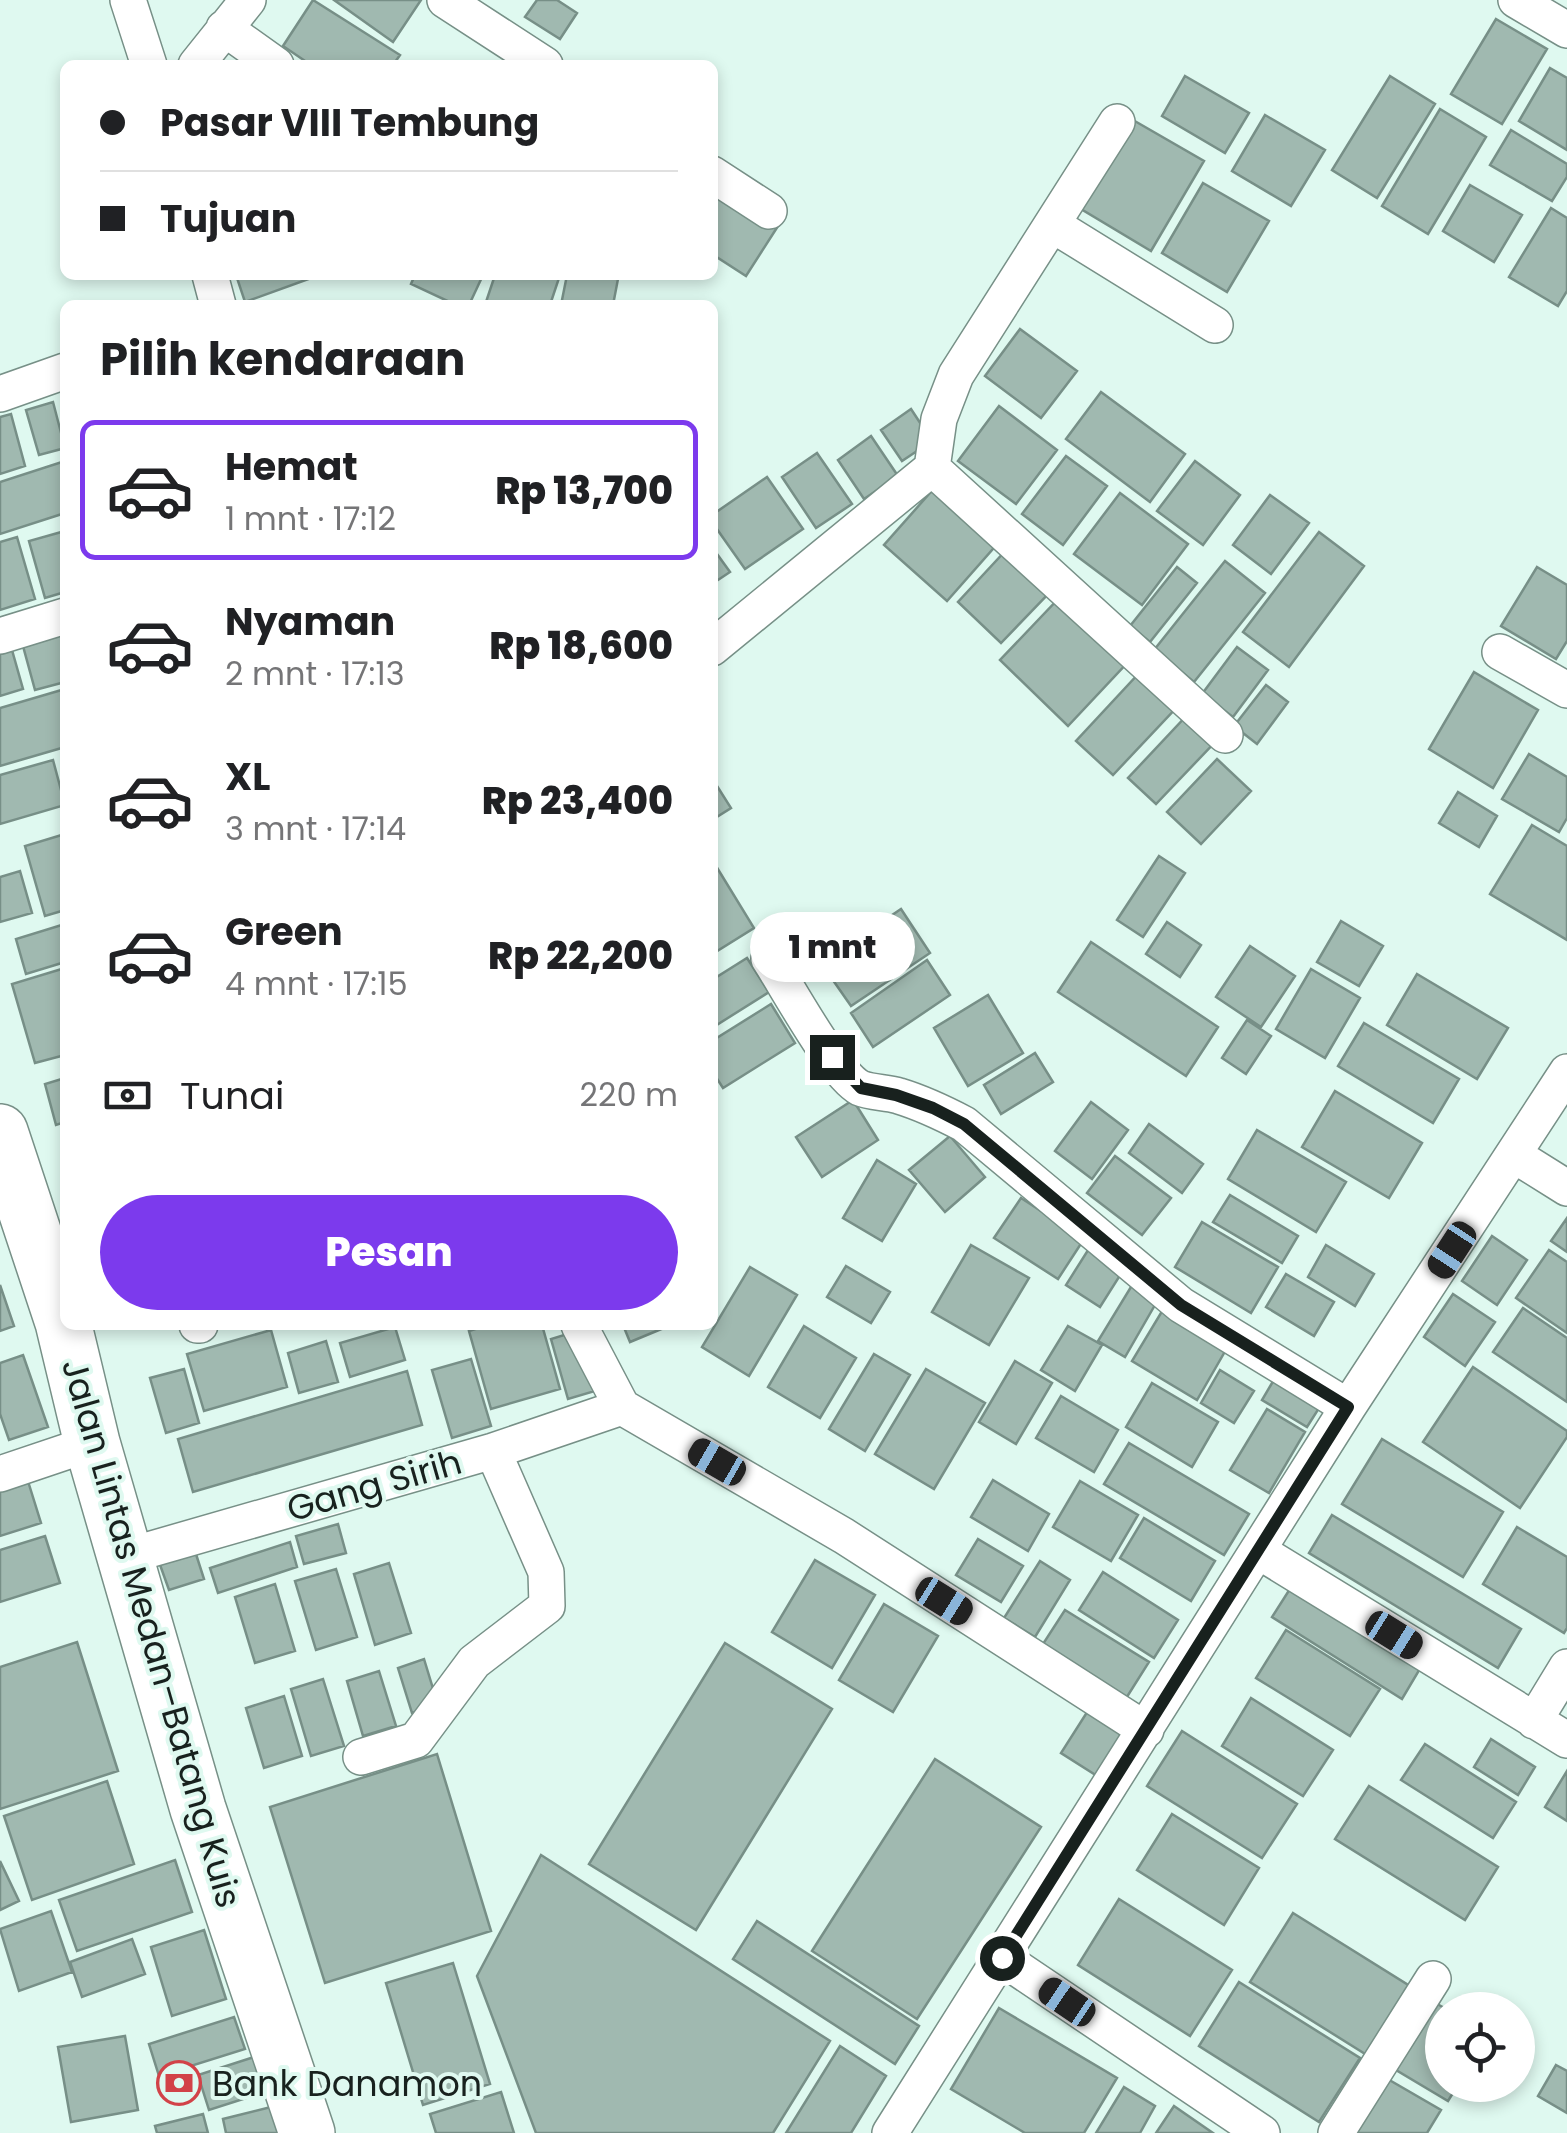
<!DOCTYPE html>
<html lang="id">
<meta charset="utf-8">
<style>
:root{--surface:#fff;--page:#f2f2f2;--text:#202124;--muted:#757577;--line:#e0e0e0;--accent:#7c3aed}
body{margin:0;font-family:Poppins,sans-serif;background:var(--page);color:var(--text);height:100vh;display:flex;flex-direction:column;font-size:38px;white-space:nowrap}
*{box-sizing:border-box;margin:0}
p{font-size:32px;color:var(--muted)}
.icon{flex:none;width:55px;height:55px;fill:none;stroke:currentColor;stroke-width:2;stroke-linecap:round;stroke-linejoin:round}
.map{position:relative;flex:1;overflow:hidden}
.drawer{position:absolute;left:60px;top:300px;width:658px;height:1030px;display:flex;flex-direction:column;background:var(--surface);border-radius:15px;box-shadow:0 5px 15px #0003}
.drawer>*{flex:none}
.banner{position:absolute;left:60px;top:60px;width:658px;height:220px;border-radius:15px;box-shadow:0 5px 15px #0003;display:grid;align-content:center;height:220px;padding:0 40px;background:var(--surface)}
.tools{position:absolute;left:1425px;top:1992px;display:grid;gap:20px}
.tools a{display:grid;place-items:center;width:110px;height:110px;border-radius:50%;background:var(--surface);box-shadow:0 5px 15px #0003;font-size:50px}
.end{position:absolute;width:45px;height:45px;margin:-22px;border:12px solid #18211e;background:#fff;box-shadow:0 0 0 5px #fff}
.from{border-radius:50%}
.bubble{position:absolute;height:70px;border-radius:35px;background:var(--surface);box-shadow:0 5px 15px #0003;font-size:32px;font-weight:800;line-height:70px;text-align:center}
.car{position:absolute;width:30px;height:60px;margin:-30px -15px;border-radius:12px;box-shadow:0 0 8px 2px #0007;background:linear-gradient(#222 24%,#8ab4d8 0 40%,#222 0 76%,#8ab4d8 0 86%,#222 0)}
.banner b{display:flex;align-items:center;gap:35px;height:95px;font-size:38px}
.banner b+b{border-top:2px solid var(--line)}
.banner i{width:25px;height:25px;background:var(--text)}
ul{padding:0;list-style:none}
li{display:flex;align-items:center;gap:30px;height:140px;margin:0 20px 15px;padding:0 20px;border:5px solid transparent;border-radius:15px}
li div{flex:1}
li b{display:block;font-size:38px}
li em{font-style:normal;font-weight:800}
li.current{border-color:var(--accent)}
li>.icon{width:90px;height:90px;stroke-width:1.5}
h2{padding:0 40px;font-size:45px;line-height:120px}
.pay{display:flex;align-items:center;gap:25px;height:110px;padding:0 40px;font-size:38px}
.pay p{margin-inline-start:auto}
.cta{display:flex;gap:20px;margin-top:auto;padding:20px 40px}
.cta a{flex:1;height:115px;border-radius:60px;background:var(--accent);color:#fff;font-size:40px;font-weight:800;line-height:115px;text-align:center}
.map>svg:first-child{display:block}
.building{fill:#a0b9b0;stroke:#778f87;stroke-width:2.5}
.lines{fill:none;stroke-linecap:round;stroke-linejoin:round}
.street-casing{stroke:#779087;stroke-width:38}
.highway-casing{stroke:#779087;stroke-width:58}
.street{stroke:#fff;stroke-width:35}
.highway{stroke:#fff;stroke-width:55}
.route{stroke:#18211e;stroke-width:12}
.labels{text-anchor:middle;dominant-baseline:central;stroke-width:8;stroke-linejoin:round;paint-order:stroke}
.street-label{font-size:35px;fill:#18211e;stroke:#dff9f0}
.poi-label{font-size:35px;fill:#18211e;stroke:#dff9f0;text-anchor:start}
</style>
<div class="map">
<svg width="1567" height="2133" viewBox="0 0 1567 2133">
<rect width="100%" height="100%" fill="#dff9f0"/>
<!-- building -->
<path class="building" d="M 313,0 L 400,55 L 393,65 L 311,65 L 283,46 Z
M 334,0 L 421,0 L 393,42 Z
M 537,0 L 557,0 L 577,13 L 560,39 L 525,17 Z
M 1496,19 L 1547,49 L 1502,124 L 1451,94 Z
M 1550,68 L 1567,78 L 1567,150 L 1519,121 Z
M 1185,76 L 1249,113 L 1225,153 L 1162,116 Z
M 1390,76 L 1435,104 L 1377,198 L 1332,170 Z
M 1440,109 L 1486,137 L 1428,234 L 1382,206 Z
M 1265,115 L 1325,150 L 1291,206 L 1232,171 Z
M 1133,120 L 1204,161 L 1151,251 L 1081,209 Z
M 1511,130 L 1567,164 L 1567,177 L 1552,201 L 1490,165 Z
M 1203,183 L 1269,221 L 1227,292 L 1162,253 Z
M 1470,185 L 1522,215 L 1494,262 L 1443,231 Z
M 718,187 L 778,226 L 746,276 L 712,254 L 712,195 Z
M 1551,208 L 1567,218 L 1567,291 L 1558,306 L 1509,277 Z
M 236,275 L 313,275 L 314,277 L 245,302 Z
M 415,275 L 483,275 L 469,305 L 456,305 L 411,284 Z
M 495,275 L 560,275 L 550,305 L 485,305 Z
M 567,275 L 618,279 L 613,305 L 561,305 Z
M 1020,329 L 1077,371 L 1041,418 L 985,376 Z
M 1101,392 L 1185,454 L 1150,502 L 1066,439 Z
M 53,402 L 65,448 L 39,455 L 26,410 Z
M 999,406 L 1057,450 L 1016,504 L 958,461 Z
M 911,409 L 932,441 L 902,461 L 881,430 Z
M 11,414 L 25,466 L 0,474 L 0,417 Z
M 871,436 L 898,476 L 864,499 L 838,460 Z
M 817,453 L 852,504 L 816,528 L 782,477 Z
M 1066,456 L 1107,486 L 1063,545 L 1022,514 Z
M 65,461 L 65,513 L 0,534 L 0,482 Z
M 1195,461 L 1240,495 L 1203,545 L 1157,511 Z
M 767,477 L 803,529 L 745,569 L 712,522 L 712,515 Z
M 937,485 L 999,542 L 947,601 L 884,545 Z
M 1120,493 L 1188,544 L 1142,605 L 1074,554 Z
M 1270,495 L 1309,523 L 1271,574 L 1233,545 Z
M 65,531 L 65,592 L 45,598 L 29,541 Z
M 1319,532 L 1364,566 L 1289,667 L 1243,632 Z
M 17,537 L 35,599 L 0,610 L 0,542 Z
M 712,547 L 730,572 L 712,584 Z
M 1008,548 L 1052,590 L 1001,643 L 958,602 Z
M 1225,561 L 1265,593 L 1194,682 L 1154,650 Z
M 1177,567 L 1197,583 L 1150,642 L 1130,626 Z
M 1537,567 L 1567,585 L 1567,641 L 1556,659 L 1501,626 Z
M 1061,596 L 1129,661 L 1068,726 L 1000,660 Z
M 65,633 L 65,682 L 35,690 L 23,646 Z
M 10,643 L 23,689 L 0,696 L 0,646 Z
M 1237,647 L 1268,670 L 1233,717 L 1202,694 Z
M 1141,671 L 1178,706 L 1113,775 L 1076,741 Z
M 1474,672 L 1538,710 L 1493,788 L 1429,749 Z
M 1266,685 L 1288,702 L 1257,744 L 1234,726 Z
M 65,689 L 65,747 L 0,766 L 0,708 Z
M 1190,712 L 1218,739 L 1156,804 L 1128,778 Z
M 1529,754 L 1567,777 L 1567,818 L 1559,832 L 1502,799 Z
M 1217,759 L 1251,791 L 1201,844 L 1167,812 Z
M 53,760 L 65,805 L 0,824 L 0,775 Z
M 712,778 L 731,808 L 712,820 Z
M 1458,792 L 1497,816 L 1479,847 L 1439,823 Z
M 1532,825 L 1567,846 L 1567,940 L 1490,894 Z
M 65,834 L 65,910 L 45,916 L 25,846 Z
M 1159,856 L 1185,873 L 1143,937 L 1117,920 Z
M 716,866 L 754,928 L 714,953 L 712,868 Z
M 20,871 L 32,913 L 0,922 L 0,877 Z
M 901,909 L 930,953 L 851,1006 L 821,963 Z
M 1341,921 L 1383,946 L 1359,986 L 1317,962 Z
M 1167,922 L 1201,945 L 1180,977 L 1146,954 Z
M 65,924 L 65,962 L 26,974 L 16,939 Z
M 1091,942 L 1218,1027 L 1186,1076 L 1058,992 Z
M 1250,946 L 1295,976 L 1261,1027 L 1216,997 Z
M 747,958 L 769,992 L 712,1028 L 712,980 Z
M 927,960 L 950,995 L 873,1047 L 851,1013 Z
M 65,968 L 65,1055 L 35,1063 L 12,984 Z
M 1311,969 L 1360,998 L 1325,1058 L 1276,1029 Z
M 1417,974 L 1508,1028 L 1477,1079 L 1387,1025 Z
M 988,995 L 1023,1053 L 968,1086 L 934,1028 Z
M 771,1004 L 795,1043 L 723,1088 L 712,1071 L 712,1041 Z
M 1247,1020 L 1271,1036 L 1246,1074 L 1222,1058 Z
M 1364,1023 L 1459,1079 L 1433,1123 L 1338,1066 Z
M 1035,1053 L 1053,1082 L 1001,1114 L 984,1085 Z
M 65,1078 L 65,1122 L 56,1125 L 45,1084 Z
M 1335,1091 L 1422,1143 L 1389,1198 L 1302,1147 Z
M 853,1100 L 878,1140 L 822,1177 L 796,1137 Z
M 1091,1102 L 1128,1130 L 1092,1179 L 1055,1151 Z
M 1149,1124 L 1203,1164 L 1182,1193 L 1129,1153 Z
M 1257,1130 L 1346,1182 L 1316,1232 L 1228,1179 Z
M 950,1136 L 985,1177 L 945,1212 L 909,1170 Z
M 1115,1156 L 1171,1198 L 1142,1235 L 1087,1193 Z
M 877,1160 L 916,1184 L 882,1241 L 843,1218 Z
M 1230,1195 L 1298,1236 L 1282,1263 L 1213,1222 Z
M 1021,1198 L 1084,1239 L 1058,1279 L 994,1238 Z
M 1567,1218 L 1567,1252 L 1551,1241 Z
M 1202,1222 L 1278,1267 L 1251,1313 L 1175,1267 Z
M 1492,1236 L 1527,1260 L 1497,1305 L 1462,1281 Z
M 971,1245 L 1029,1278 L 989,1345 L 932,1312 Z
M 1326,1245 L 1374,1274 L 1355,1306 L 1308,1277 Z
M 1090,1247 L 1124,1269 L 1100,1307 L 1066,1285 Z
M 1549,1250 L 1567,1262 L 1567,1333 L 1516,1298 Z
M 846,1266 L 890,1292 L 871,1323 L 827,1297 Z
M 750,1267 L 797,1295 L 749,1376 L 702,1347 Z
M 1286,1274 L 1334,1302 L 1314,1336 L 1266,1307 Z
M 1134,1282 L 1159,1298 L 1125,1357 L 1098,1341 Z
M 0,1285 L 14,1326 L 0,1331 Z
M 1453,1294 L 1495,1322 L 1465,1366 L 1424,1337 Z
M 1167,1303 L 1231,1341 L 1197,1400 L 1132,1361 Z
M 1523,1308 L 1567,1338 L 1567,1402 L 1493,1352 Z
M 488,1325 L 542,1325 L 560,1389 L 491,1409 L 469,1331 Z
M 623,1325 L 671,1325 L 630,1342 Z
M 804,1326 L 856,1358 L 820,1418 L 768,1387 Z
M 1068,1326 L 1102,1345 L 1075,1391 L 1041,1370 Z
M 395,1327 L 405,1360 L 350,1377 L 340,1343 Z
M 271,1330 L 287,1387 L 204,1411 L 187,1354 Z
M 577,1331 L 595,1391 L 568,1399 L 551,1339 Z
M 326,1341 L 338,1382 L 299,1393 L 288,1353 Z
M 874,1354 L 910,1375 L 865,1451 L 829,1429 Z
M 23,1355 L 48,1427 L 9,1440 L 0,1414 L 0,1363 Z
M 471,1359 L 491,1426 L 452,1438 L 432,1370 Z
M 1015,1361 L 1052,1383 L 1016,1444 L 979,1422 Z
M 1473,1367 L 1567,1431 L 1567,1437 L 1520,1508 L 1423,1442 Z
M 184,1369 L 199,1423 L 166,1433 L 150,1378 Z
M 926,1369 L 985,1403 L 934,1489 L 875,1454 Z
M 1220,1370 L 1254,1391 L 1234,1423 L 1201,1403 Z
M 407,1371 L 422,1425 L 193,1492 L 178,1439 Z
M 1275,1378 L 1321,1405 L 1307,1427 L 1262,1400 Z
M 1152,1383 L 1218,1422 L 1192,1467 L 1126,1427 Z
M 1061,1396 L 1118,1430 L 1094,1472 L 1036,1438 Z
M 1267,1409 L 1305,1432 L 1269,1493 L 1230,1470 Z
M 1382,1439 L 1503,1512 L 1463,1577 L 1342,1504 Z
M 1129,1443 L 1249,1514 L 1224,1555 L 1104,1484 Z
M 27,1478 L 41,1523 L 0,1536 L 0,1487 Z
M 993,1480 L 1049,1514 L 1028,1551 L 971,1517 Z
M 1080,1481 L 1138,1515 L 1111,1561 L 1053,1527 Z
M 1332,1515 L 1521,1629 L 1498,1668 L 1309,1553 Z
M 1144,1518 L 1215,1561 L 1191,1601 L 1120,1558 Z
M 338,1524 L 346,1553 L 304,1564 L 296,1536 Z
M 1517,1527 L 1567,1557 L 1567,1628 L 1564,1633 L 1483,1584 Z
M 45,1536 L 60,1583 L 0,1602 L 0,1550 Z
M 978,1539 L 1023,1566 L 1001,1602 L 956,1575 Z
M 290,1542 L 297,1567 L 218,1593 L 210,1568 Z
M 195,1551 L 204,1579 L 169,1590 L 159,1562 Z
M 815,1560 L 875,1595 L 832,1668 L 772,1632 Z
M 1040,1561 L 1070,1580 L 1035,1637 L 1004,1618 Z
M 389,1563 L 411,1633 L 375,1645 L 354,1574 Z
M 336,1569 L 357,1637 L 316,1650 L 295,1581 Z
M 1103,1572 L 1178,1620 L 1154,1658 L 1079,1610 Z
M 1295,1581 L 1424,1662 L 1402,1699 L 1272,1617 Z
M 275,1584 L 295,1651 L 255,1663 L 235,1597 Z
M 884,1604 L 938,1636 L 893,1712 L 839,1680 Z
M 1065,1610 L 1149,1662 L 1125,1700 L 1041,1647 Z
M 1286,1630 L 1380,1689 L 1350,1736 L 1256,1678 Z
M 77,1642 L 118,1771 L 0,1809 L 0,1667 Z
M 725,1643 L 832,1709 L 696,1930 L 589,1864 Z
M 424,1659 L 438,1705 L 412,1713 L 398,1668 Z
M 379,1671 L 396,1726 L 363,1736 L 347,1681 Z
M 323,1679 L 344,1746 L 311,1756 L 291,1689 Z
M 284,1696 L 302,1756 L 264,1768 L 246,1708 Z
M 1251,1698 L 1333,1750 L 1303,1796 L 1222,1746 Z
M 1091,1706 L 1135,1733 L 1105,1781 L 1061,1753 Z
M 1182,1731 L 1297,1804 L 1262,1858 L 1147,1786 Z
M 1491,1739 L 1535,1767 L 1518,1795 L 1474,1767 Z
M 1425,1744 L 1516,1802 L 1493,1838 L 1401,1780 Z
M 437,1754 L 491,1931 L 325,1983 L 270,1807 Z
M 935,1759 L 1041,1827 L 917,2019 L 812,1951 Z
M 1567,1771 L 1567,1821 L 1545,1807 Z
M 107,1781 L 134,1864 L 32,1900 L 4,1816 Z
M 1369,1786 L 1498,1867 L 1465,1920 L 1335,1839 Z
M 1172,1814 L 1259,1868 L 1224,1925 L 1137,1870 Z
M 541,1855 L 830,2041 L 773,2133 L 536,2133 L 477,1976 Z
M 175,1860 L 192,1912 L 77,1951 L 59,1900 Z
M 0,1861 L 19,1901 L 0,1910 Z
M 1119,1899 L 1232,1970 L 1190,2036 L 1078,1965 Z
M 51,1911 L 72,1972 L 19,1991 L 0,1929 Z
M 1293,1913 L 1413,1988 L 1370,2057 L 1250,1982 Z
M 757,1921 L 919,2026 L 895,2064 L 733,1959 Z
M 204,1930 L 226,1999 L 172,2016 L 151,1947 Z
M 132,1939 L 145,1974 L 82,1997 L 70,1962 Z
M 453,1963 L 490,2084 L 423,2105 L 386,1983 Z
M 1239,1982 L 1360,2058 L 1319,2122 L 1199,2046 Z
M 1430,2000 L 1448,2010 L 1442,2010 L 1442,2085 L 1458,2085 L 1448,2101 L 1391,2067 Z
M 999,2008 L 1117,2078 L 1084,2133 L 1025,2133 L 951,2089 Z
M 234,2017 L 245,2049 L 159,2076 L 149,2044 Z
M 125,2036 L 138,2110 L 71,2122 L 58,2047 Z
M 840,2046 L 886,2076 L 851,2133 L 786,2133 Z
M 257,2056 L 268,2091 L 209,2110 L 198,2075 Z
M 1556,2065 L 1567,2071 L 1567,2113 L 1538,2096 Z
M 1379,2074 L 1441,2110 L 1427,2133 L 1344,2133 Z
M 1124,2087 L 1155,2106 L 1140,2133 L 1096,2133 Z
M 501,2092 L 514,2133 L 436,2133 L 430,2114 Z
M 1174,2106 L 1213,2133 L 1156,2133 Z
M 271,2107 L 278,2133 L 226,2133 L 223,2119 Z
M 203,2114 L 208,2133 L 157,2133 L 155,2126 Z"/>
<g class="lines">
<!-- street casing -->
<g class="street-casing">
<path id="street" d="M 128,0 L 149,65
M 445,0 L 545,65
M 1516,0 L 1567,30
M 224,28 L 276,65
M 196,65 L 248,0
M 712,174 L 769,211
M 1053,225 L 1215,325
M 210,275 L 218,305
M 0,394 L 65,371
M 932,468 L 1225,735
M 0,636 L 65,616
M 712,648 L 932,468 L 939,419 L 956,375 L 1117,122
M 1500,652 L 1567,690
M 769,959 C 788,988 834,1074 860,1088 C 872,1093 887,1092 899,1096 C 922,1103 943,1113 964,1124 L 1181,1305 L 1348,1407
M 1514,1155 L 1567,1188
M 197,1325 L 200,1325
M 579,1325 L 622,1407 L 844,1536 L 1146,1730
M 0,1474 L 92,1443
M 1260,1552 L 1567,1740
M 124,1557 L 493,1451 L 622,1407
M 1534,1721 L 1567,1667
M 361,1757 L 416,1740 L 474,1662 L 547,1606 L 546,1572 L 493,1451
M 1002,1958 L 1262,2133
M 890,2133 L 1348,1407 L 1567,1072
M 1336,2133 L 1433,1979"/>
</g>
<!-- highway casing -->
<g class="highway-casing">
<path id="highway" d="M 0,1132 L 63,1322 L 92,1443 L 198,1809 L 307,2133"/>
</g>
<!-- street -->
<use href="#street" class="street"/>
<!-- highway -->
<use href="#highway" class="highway"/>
</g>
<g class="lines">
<!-- route -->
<path class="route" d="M 832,1057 L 861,1088 L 896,1095 L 933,1108 L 964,1124 L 1181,1305 L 1348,1407 L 1002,1958"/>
</g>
<!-- icons -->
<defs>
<g id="bank-ring" transform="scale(2.25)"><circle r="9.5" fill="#dff9f0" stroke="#d24248" stroke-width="1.5"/><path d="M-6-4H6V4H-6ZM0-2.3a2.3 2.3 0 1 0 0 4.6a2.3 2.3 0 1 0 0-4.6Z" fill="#d24248"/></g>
</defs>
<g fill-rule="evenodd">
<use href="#bank-ring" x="179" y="2083"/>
</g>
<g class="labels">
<!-- street labels -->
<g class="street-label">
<text transform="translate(374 1485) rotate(-16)">Gang Sirih</text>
<text transform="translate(152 1633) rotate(74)">Jalan Lintas Medan–Batang Kuis</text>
</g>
<!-- poi labels -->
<g class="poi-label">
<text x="212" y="2083">Bank Danamon</text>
</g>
</g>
</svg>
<div class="tools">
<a><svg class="icon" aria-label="locate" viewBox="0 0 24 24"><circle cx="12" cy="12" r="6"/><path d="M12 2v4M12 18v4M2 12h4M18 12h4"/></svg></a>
</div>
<i class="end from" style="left:1002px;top:1958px"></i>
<i class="end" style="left:832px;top:1057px"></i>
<div class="bubble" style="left:750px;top:912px;width:165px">1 mnt</div>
<i class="car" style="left:1452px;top:1250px;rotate:213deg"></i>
<i class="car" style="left:717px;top:1462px;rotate:300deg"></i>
<i class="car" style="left:944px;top:1601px;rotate:122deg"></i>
<i class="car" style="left:1394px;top:1635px;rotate:122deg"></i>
<i class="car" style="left:1067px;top:2002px;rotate:304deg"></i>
<div class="banner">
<b><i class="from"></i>Pasar VIII Tembung</b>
<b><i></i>Tujuan</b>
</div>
<section class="drawer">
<h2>Pilih kendaraan</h2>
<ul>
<li class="current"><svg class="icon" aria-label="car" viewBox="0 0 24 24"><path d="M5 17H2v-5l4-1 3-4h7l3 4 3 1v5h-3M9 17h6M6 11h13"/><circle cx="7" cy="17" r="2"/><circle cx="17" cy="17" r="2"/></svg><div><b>Hemat</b><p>1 mnt · 17:12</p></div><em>Rp 13,700</em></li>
<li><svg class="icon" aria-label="car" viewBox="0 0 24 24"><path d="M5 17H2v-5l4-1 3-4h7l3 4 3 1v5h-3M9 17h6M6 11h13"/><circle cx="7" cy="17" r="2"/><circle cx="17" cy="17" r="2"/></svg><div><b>Nyaman</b><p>2 mnt · 17:13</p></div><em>Rp 18,600</em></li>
<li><svg class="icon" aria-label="car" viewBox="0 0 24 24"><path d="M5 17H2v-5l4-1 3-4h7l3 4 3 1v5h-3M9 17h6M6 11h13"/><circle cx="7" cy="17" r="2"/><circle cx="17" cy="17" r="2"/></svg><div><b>XL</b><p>3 mnt · 17:14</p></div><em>Rp 23,400</em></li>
<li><svg class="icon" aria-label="car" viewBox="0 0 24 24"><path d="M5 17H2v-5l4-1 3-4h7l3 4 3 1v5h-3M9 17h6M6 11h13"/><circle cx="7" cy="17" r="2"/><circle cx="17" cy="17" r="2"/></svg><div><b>Green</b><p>4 mnt · 17:15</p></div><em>Rp 22,200</em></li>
</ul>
<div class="pay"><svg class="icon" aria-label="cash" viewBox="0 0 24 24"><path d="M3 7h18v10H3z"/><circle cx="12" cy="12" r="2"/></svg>Tunai<p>220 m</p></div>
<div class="cta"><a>Pesan</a></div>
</section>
</div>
